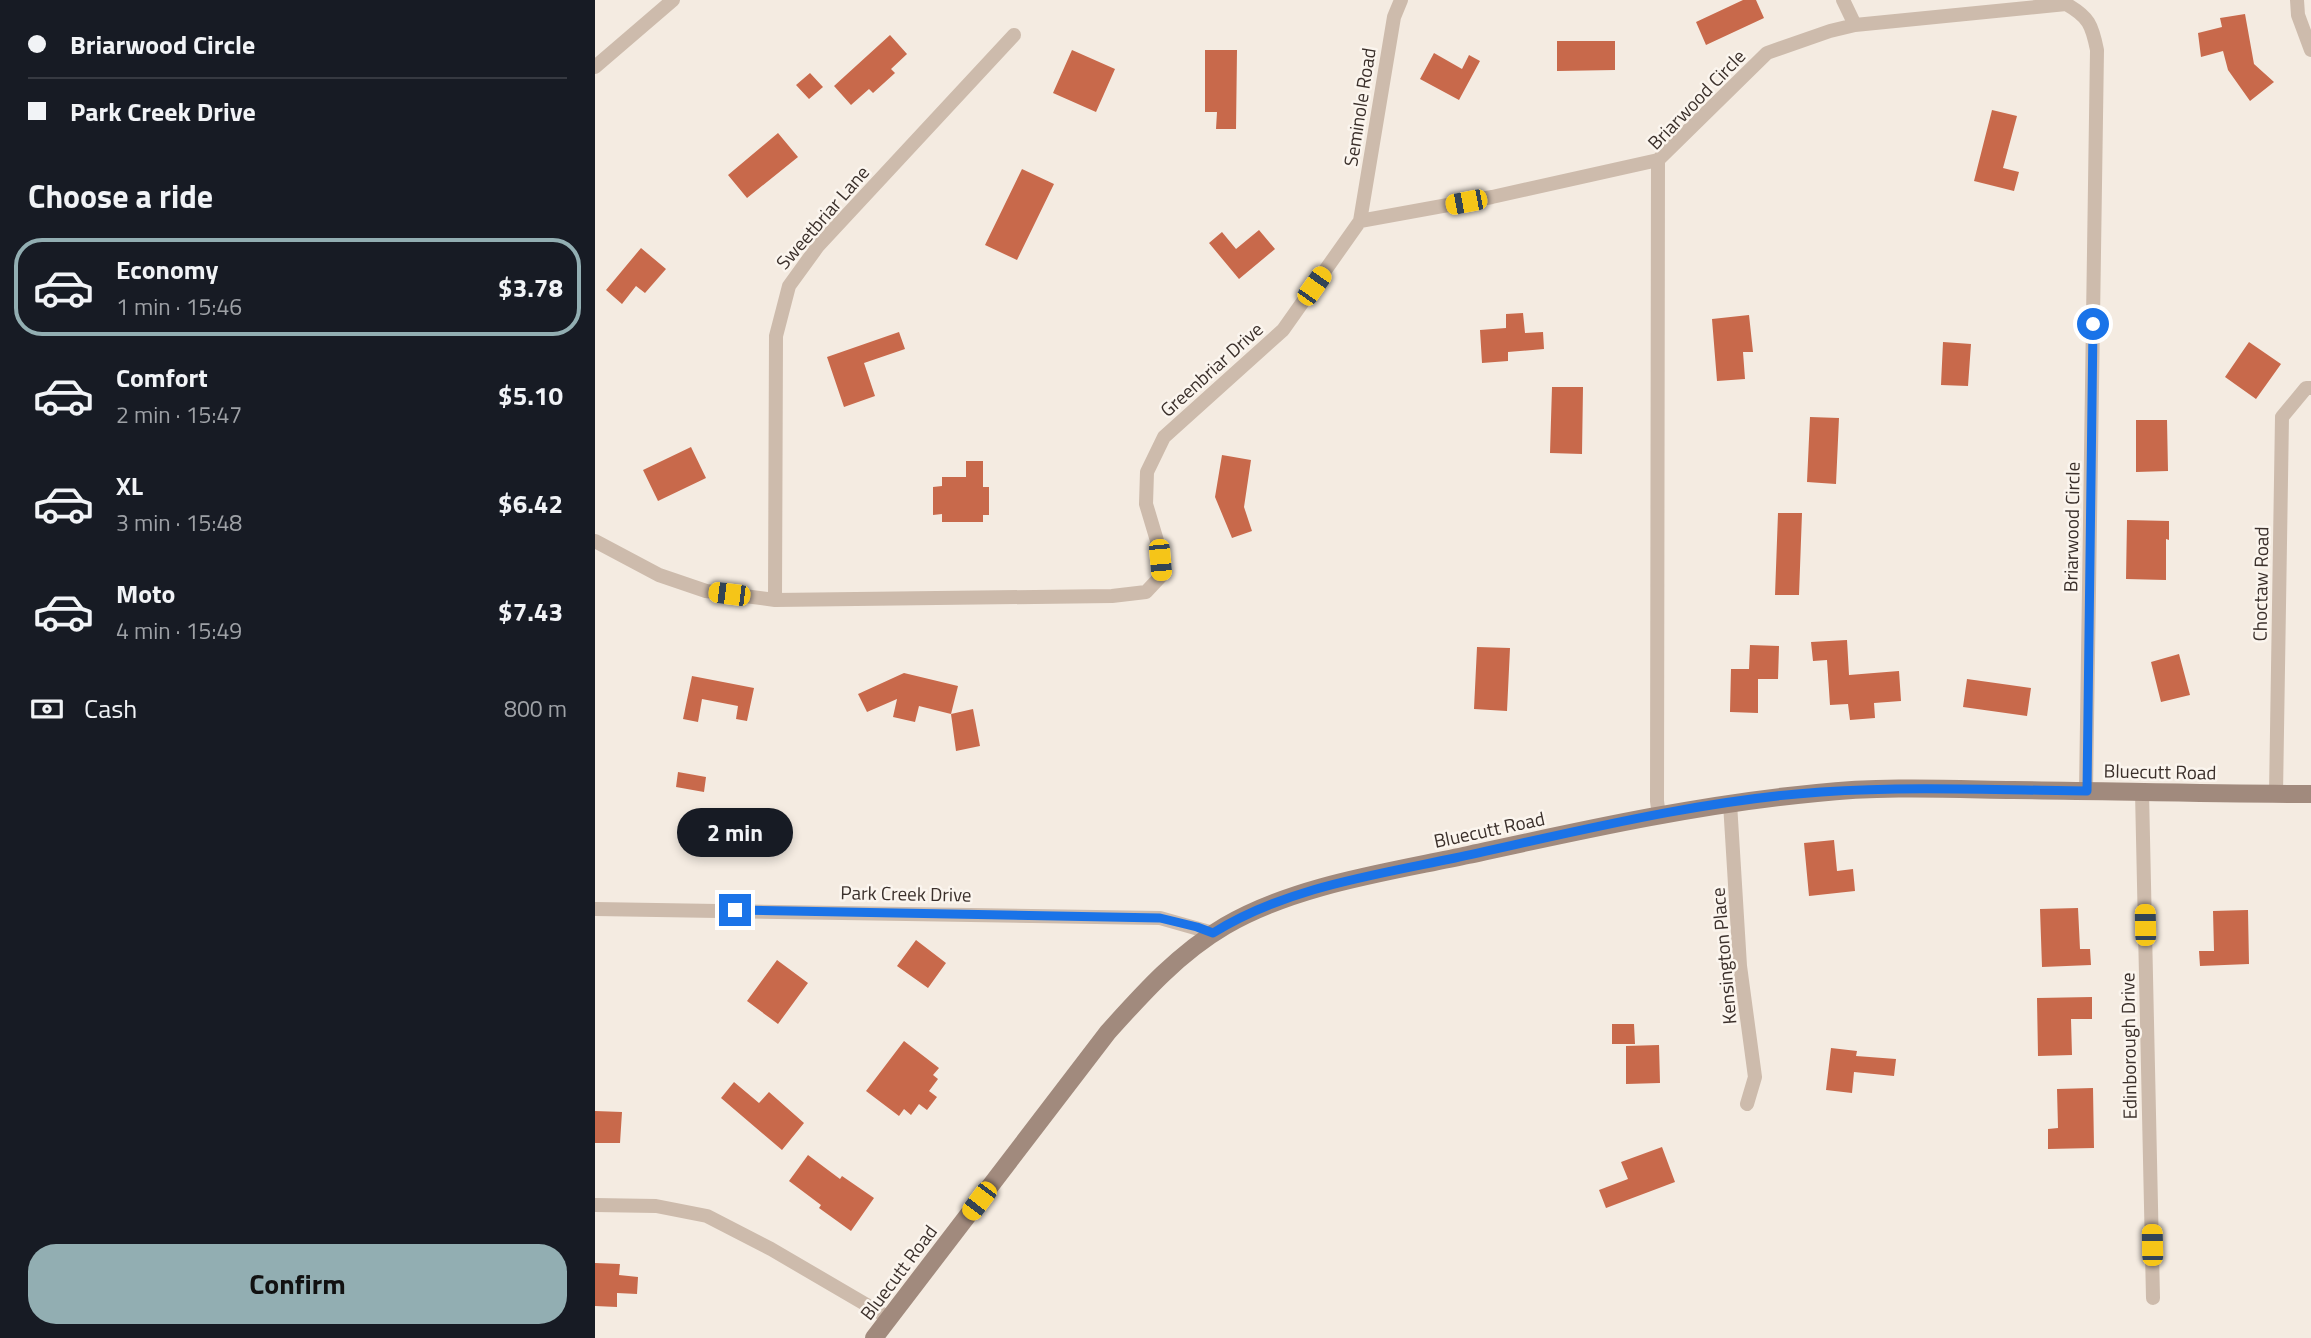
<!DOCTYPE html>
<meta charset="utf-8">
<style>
:root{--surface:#171b24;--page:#20242c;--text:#f1f3f6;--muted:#9ea1a6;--line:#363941;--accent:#92aeb2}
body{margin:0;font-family:"Titillium Web",sans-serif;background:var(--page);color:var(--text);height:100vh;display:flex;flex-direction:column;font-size:26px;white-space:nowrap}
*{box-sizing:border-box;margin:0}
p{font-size:23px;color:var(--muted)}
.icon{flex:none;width:38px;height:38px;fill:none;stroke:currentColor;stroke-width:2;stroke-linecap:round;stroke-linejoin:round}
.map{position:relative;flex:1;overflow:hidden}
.details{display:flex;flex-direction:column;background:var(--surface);width:595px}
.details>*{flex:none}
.top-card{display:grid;align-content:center;height:154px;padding:0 28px;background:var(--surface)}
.end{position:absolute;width:32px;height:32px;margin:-16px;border:9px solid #1a73e8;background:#fff;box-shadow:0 0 0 4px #fff}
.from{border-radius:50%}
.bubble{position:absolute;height:49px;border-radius:24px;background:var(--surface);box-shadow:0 4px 10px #0003;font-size:23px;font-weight:700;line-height:49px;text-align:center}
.car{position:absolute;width:21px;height:42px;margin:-21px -10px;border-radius:9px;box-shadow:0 0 5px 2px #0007;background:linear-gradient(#f5c518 24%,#345 0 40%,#f5c518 0 76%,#345 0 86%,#f5c518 0)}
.top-card b{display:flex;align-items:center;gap:24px;height:66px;font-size:26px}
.top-card b+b{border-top:2px solid var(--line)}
.top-card i{width:18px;height:18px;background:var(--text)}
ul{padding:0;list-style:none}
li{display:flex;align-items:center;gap:21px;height:98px;margin:0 14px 10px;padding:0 14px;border:4px solid transparent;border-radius:28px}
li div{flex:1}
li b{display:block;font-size:26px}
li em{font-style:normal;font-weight:700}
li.selected{border-color:var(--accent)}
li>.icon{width:63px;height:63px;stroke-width:1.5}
h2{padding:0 28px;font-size:32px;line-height:84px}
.pay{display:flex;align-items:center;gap:18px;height:77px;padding:0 28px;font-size:26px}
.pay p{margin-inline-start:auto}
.cta{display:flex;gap:14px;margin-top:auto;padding:14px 28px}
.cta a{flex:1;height:80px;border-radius:28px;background:var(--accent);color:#111;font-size:28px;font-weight:700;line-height:80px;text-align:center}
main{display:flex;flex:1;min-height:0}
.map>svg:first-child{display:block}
.building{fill:#c8694b}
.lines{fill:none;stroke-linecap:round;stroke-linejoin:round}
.street{stroke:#cdbbac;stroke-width:14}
.secondary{stroke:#a18a7d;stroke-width:18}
.route{stroke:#1a73e8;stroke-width:9}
.labels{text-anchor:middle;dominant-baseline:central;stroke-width:5;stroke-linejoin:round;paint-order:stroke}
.street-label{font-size:19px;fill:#3b302b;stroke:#fbf5ee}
</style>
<main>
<section class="details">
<div class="top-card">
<b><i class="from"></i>Briarwood Circle</b>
<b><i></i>Park Creek Drive</b>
</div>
<h2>Choose a ride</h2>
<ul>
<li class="selected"><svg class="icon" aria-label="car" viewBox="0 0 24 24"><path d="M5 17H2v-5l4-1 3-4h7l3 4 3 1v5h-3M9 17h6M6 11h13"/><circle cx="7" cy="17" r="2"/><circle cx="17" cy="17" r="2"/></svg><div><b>Economy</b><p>1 min · 15:46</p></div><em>$3.78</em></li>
<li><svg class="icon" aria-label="car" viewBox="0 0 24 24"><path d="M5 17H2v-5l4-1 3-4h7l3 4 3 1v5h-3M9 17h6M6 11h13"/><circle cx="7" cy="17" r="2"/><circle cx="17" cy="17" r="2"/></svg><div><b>Comfort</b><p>2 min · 15:47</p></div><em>$5.10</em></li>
<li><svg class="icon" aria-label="car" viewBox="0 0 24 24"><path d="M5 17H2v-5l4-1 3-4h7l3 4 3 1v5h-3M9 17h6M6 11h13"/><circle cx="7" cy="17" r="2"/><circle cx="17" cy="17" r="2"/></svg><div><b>XL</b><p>3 min · 15:48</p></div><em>$6.42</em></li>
<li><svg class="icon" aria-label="car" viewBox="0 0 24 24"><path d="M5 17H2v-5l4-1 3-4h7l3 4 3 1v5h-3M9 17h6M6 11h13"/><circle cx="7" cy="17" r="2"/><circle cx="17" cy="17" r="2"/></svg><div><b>Moto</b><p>4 min · 15:49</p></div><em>$7.43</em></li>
</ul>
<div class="pay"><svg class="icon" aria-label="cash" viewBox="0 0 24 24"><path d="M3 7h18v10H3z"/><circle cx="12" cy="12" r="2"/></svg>Cash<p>800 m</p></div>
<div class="cta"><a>Confirm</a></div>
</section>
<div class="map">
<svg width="1716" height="1338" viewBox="0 0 1716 1338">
<rect width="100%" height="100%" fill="#f4ebe1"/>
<!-- building -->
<path class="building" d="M 1148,0 L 1161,0 L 1169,18 L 1111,45 L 1101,22 Z
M 1650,14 L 1659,64 L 1679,82 L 1655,101 L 1633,70 L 1628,51 L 1606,57 L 1603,33 L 1627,27 L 1625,18 Z
M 295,35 L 312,54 L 296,69 L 300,73 L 278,93 L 274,89 L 256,105 L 239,86 Z
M 962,41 L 1020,41 L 1020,70 L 962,71 Z
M 477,50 L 520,69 L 501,112 L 458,93 Z
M 610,50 L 642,50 L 641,129 L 621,129 L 622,112 L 610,112 Z
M 839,53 L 867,69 L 874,55 L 885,61 L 864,100 L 825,79 Z
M 215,73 L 228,87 L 214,99 L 201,85 Z
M 1397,110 L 1422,116 L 1408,168 L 1424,172 L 1419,191 L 1379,181 Z
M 183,133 L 203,157 L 152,198 L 133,175 Z
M 427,169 L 459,184 L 422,260 L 390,245 Z
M 664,230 L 680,249 L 644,279 L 614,243 L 627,232 L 641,249 Z
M 46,248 L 71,269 L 50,293 L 41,286 L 27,304 L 11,290 Z
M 928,313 L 930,333 L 948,332 L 949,349 L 913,352 L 913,361 L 887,363 L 885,330 L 911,328 L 911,314 Z
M 1154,315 L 1158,352 L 1148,352 L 1150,379 L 1122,381 L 1117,319 Z
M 304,332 L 310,349 L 269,363 L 280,396 L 249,407 L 232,357 Z
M 1348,342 L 1376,344 L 1373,386 L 1346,385 Z
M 1654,342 L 1686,364 L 1661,399 L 1630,377 Z
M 957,387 L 988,387 L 987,454 L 955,453 Z
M 1215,417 L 1244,418 L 1241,484 L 1212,482 Z
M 1541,420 L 1572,420 L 1573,471 L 1541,472 Z
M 96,447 L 111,478 L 63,501 L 48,470 Z
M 627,455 L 656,460 L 649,507 L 657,531 L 637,538 L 620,497 Z
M 371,461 L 388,461 L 388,487 L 394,487 L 394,515 L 388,515 L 388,522 L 347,522 L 347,514 L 338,515 L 338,487 L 347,486 L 347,477 L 371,477 Z
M 1183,513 L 1207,513 L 1204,595 L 1180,595 Z
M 1532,520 L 1574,521 L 1574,540 L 1571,539 L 1571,580 L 1531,579 Z
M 1252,640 L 1254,675 L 1304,671 L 1306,701 L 1279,703 L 1280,718 L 1255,720 L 1253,704 L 1235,705 L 1232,660 L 1218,661 L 1216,642 Z
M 1155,645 L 1184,646 L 1183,679 L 1163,679 L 1163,713 L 1135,712 L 1136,669 L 1154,669 Z
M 882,647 L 915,648 L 912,711 L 879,709 Z
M 1584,654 L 1595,695 L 1566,702 L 1556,662 Z
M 309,673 L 363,686 L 356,714 L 324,706 L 320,722 L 298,717 L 302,699 L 272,712 L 263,694 Z
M 97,676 L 159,688 L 152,721 L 141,719 L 143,706 L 107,699 L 103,722 L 88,719 Z
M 1372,679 L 1436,688 L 1432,716 L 1368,707 Z
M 378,709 L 385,746 L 361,751 L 356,714 Z
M 83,772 L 111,777 L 109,792 L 81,787 Z
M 1239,840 L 1242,871 L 1258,869 L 1260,891 L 1214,896 L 1209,843 Z
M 1483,908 L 1485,949 L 1495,949 L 1496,965 L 1447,967 L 1445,909 Z
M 1653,910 L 1654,964 L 1605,966 L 1604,951 L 1619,951 L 1618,911 Z
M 321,940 L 351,963 L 333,988 L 302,966 Z
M 182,960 L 213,983 L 183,1024 L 152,1001 Z
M 1497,997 L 1497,1019 L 1476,1019 L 1477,1055 L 1443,1056 L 1442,998 Z
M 1017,1024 L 1039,1024 L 1040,1044 L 1017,1044 Z
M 309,1041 L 344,1068 L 338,1075 L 343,1079 L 334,1091 L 342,1097 L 332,1110 L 324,1104 L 316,1115 L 309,1109 L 304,1116 L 271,1091 Z
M 1064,1045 L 1065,1083 L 1031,1084 L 1031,1046 Z
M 1236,1048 L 1262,1051 L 1261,1056 L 1301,1059 L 1299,1076 L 1259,1072 L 1257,1093 L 1231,1090 Z
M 139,1082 L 164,1103 L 174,1092 L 209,1123 L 187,1150 L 126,1098 Z
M 1498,1088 L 1499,1148 L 1453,1149 L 1453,1129 L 1463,1128 L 1462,1089 Z
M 0,1111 L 27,1112 L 25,1143 L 0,1143 Z
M 1067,1147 L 1080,1182 L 1011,1208 L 1004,1190 L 1033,1179 L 1026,1162 Z
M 213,1155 L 245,1179 L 247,1176 L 279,1198 L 256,1231 L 224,1208 L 226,1205 L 194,1181 Z
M 0,1263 L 25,1264 L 24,1275 L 43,1277 L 42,1294 L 22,1293 L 22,1307 L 0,1306 Z"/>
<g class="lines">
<!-- street -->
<path class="street" d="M 1248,0 L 1260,25
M 1702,0 L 1703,15 L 1716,50
M 0,67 L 78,0
M 765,221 L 799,17 L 806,0
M 0,541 L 64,575 L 111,591 L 180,600 L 517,596 L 551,592 L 566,576 L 563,544 L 551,504 L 552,472 L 569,437 L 688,330 L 765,221 L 897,197 L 1063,160
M 180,600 L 181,336 L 194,286 L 223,246 L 419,35
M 1547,792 L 1558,1298
M 1681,794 L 1687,417 L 1711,388 L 1716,388
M 1135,803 L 1145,966 L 1160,1077 L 1152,1104
M 1064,816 L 1062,801 L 1063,160 L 1172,53 L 1235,31 L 1260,25 L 1471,4 C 1494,17 1497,25 1502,50 L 1491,791
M 0,909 L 565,918 L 618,933
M 0,1205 L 61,1206 L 112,1216 L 176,1249 L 294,1318"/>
<!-- secondary -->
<path class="secondary" d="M 279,1338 L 513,1032 C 549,992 584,953 630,926 C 700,885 794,872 873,855 C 988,830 1104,804 1222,793 C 1287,786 1353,789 1418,790 C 1517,791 1617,794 1716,794"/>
</g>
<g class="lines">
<!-- route -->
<path class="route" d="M 140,910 L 565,918 L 602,927 L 618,933 C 690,888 779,875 860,858 C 979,832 1106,800 1226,792 C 1315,786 1403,790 1492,791 L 1498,324"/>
</g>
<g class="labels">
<!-- street labels -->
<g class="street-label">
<text transform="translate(1101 99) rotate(-46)">Briarwood Circle</text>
<text transform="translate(764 107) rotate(-81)">Seminole Road</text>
<text transform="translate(227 217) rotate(-49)">Sweetbriar Lane</text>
<text transform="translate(616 369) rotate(-42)">Greenbriar Drive</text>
<text transform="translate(1476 527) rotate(-89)">Briarwood Circle</text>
<text transform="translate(1665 584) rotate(-89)">Choctaw Road</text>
<text transform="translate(1565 771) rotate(1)">Bluecutt Road</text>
<text transform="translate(894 829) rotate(-12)">Bluecutt Road</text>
<text transform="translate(311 893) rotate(1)">Park Creek Drive</text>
<text transform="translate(1128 956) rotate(-95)">Kensington Place</text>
<text transform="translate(1533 1046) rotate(-91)">Edinborough Drive</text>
<text transform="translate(303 1272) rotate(-53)">Bluecutt Road</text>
</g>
</g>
</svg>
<i class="end from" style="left:1498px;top:324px"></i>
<i class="end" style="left:140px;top:910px"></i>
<div class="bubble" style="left:82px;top:808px;width:116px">2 min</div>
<i class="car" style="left:871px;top:202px;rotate:259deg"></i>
<i class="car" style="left:719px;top:286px;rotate:35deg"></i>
<i class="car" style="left:565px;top:560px;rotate:175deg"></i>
<i class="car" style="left:134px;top:594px;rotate:277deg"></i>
<i class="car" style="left:1550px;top:925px;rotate:359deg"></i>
<i class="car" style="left:384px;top:1201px;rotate:217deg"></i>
<i class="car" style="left:1557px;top:1245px;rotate:359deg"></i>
</div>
</main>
